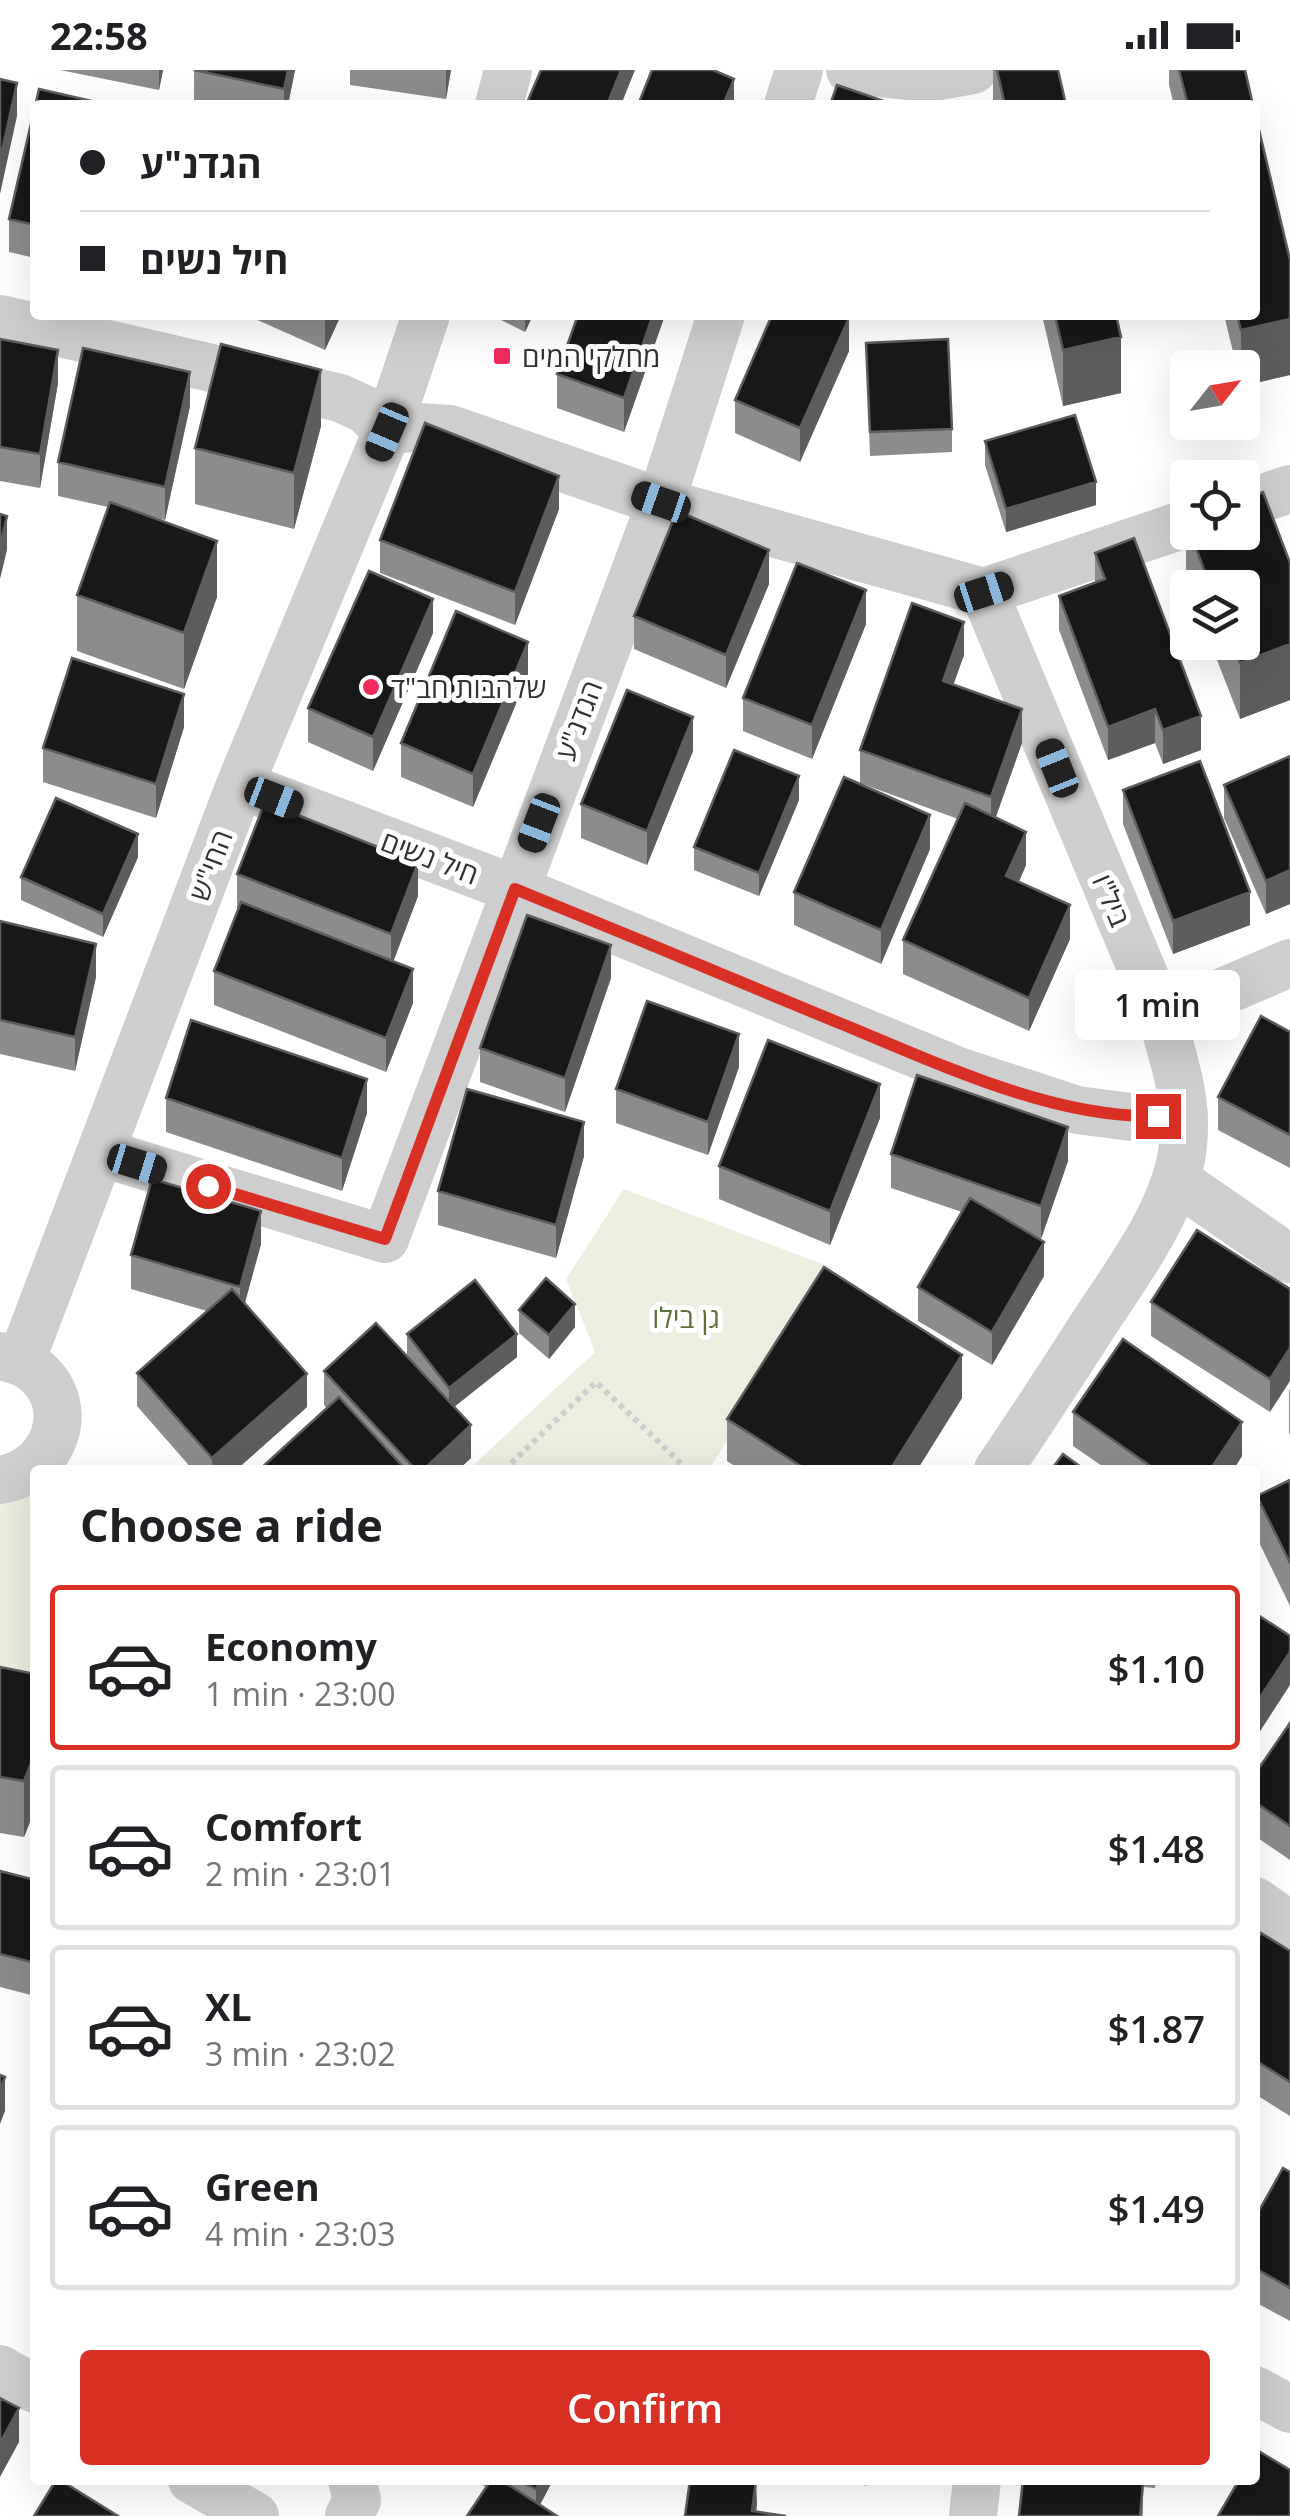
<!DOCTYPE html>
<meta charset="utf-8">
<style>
:root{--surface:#fff;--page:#f6f6f6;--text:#202124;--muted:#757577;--line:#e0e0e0;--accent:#d93025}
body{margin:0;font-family:"Open Sans","Noto Sans Hebrew",sans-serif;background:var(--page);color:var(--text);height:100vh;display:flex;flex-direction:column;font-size:38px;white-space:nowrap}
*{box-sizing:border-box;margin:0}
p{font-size:32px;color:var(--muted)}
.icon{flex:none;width:55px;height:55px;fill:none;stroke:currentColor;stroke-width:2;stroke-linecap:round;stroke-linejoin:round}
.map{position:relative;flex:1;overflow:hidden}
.side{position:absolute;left:30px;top:1395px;width:1230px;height:1020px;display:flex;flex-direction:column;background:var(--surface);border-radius:10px;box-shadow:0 10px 40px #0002}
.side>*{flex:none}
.banner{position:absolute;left:30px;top:30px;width:1230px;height:220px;border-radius:10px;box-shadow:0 10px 40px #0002;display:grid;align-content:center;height:220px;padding:0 50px;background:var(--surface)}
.needle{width:65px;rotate:59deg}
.buttons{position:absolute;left:1170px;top:280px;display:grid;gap:20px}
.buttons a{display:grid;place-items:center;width:90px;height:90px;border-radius:10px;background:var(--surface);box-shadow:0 10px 40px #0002;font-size:50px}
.end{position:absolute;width:45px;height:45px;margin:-22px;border:12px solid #d93025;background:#fff;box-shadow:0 0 0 5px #fff}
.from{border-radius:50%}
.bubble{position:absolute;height:70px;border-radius:10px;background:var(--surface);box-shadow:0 10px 40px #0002;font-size:32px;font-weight:600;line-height:70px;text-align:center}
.car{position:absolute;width:30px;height:60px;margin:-30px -15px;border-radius:12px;box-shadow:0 0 8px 2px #0007;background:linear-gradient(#222 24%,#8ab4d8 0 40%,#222 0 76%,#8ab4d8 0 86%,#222 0)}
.banner b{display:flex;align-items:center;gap:35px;height:95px;font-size:38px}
.banner b+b{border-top:2px solid var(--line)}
.banner i{width:25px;height:25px;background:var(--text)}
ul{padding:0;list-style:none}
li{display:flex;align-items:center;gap:30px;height:165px;margin:0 20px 15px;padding:0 30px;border:5px solid var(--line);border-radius:10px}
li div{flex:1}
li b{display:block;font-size:38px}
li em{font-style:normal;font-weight:600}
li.current{border-color:var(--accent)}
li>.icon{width:90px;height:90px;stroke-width:1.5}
h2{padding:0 50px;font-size:45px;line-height:120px}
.cta{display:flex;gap:20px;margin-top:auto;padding:20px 50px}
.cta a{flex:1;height:115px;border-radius:10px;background:var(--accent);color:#fff;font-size:40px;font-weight:600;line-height:115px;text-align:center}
.status{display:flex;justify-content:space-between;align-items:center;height:70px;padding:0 50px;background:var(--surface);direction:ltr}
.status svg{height:28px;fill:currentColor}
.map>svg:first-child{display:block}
.green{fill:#eaefdf}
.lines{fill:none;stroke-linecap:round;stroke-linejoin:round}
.path{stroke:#cecece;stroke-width:6;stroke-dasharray:5 5;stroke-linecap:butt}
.minor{stroke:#cecece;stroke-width:48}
.wall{fill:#8c8c8c}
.shaded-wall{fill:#5d5d5d}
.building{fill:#181818;stroke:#5d5d5d;stroke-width:2.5}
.route{stroke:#d93025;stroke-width:12}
.poi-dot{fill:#f12a5d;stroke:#fff;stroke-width:4}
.labels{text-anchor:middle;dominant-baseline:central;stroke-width:10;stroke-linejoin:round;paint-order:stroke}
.poi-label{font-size:28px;fill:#313131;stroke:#fff;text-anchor:start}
.street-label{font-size:28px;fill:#313131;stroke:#fff}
.park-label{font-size:28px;fill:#5e713a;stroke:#fff}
</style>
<div class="status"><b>22:58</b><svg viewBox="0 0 49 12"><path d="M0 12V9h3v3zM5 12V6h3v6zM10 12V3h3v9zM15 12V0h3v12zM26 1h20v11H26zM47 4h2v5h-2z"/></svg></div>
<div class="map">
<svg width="1290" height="2446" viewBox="0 0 1290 2446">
<rect width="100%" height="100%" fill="#fff"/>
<!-- green -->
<path class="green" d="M 624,1119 L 833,1198 L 709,1400 L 468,1400 L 595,1282 L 566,1209 Z
M 34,1425 L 35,1426 L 35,1624 L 0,1603 L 0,1435 Z"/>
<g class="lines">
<!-- path -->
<path class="path" d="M 504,1400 L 596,1312 L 688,1400"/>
<!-- minor -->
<path class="minor" d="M 850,0 L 927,8 L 973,0
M 499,35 L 508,0
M 788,35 L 799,0
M 0,249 L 340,328 L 366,340 L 387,361
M 387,361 L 420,357 L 450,359 L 661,432 L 984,522
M 1242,435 L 1290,419
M 984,522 L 1162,948 C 1174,990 1188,1031 1183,1075 C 1177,1137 1128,1202 1095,1252 C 1063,1302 1031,1351 998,1400
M 984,522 L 1188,453
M 240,715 L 515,819 L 958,1001 L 1077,1040 L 1131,1047 L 1184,1044
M 1162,948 L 1290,893
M 102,1083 L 385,1169 L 661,432 L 721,245
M 1176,1110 L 1290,1189
M 0,1286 C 13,1289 26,1292 37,1302 C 79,1340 52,1402 0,1410
M 21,1291 L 240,715 L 387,361 L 426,245
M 1255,1831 L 1290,1855
M 0,2299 L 35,2319
M 1255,2320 L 1290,2339
M 192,2410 L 255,2446
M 349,2446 L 357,2430 L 352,2410
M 973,2446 L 977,2410"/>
</g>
<!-- wall -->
<path class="wall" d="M 60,0 L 163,0 L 159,20 Z
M 194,0 L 295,0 L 288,35 L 194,34 Z
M 350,0 L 451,0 L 446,29 L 350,15 Z
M 993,0 L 1058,0 L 1066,35 L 993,35 Z
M 1169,0 L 1245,0 L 1253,35 L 1174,35 L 1169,15 Z
M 35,35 L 35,188 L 9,182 L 9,149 Z
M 253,245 L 341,245 L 325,280 L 253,248 Z
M 491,245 L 533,245 L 525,262 Z
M 578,245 L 665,245 L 624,362 L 557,338 L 557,304 Z
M 922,245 L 938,245 L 936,250 Z
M 1042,245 L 1116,245 L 1121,323 L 1063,336 Z
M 1224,245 L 1255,245 L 1290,305 L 1242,316 L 1242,298 L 1237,298 Z
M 0,269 L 58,313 L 40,418 L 0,411 Z
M 866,273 L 952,359 L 952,382 L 870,386 Z
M 849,281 L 800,392 L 735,363 L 735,330 Z
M 190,336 L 165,450 L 150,447 L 217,527 L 184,619 L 77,581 L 77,525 L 108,437 L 58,426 L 58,392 Z
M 321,356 L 294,459 L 195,434 L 195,378 Z
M 985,371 L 1096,435 L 1006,462 L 985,395 Z
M 559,439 L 515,555 L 380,503 L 380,470 Z
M 1188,451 L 1188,462 L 1242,462 L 1290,493 L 1290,630 L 1240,649 L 1210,572 L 1242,572 L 1242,518 L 1189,518 L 1186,508 L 1186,452 Z
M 1095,483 L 1201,680 L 1163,694 L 1155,673 L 1108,690 L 1059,560 L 1059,526 L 1095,513 Z
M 769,514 L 726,618 L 634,579 L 634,546 Z
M 866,554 L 812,689 L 743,661 L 743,628 Z
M 433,563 L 373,701 L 308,672 L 308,638 Z
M 964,585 L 953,614 L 1022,673 L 996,747 L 1026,795 L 1019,812 L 1070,869 L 1029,961 L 903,904 L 903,870 L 958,749 L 860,713 L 860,680 Z
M 528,605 L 473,737 L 401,707 L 401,673 Z
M 184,657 L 156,748 L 43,712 L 43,678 Z
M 693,681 L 647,795 L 581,768 L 581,734 Z
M 1290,686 L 1290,834 L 1266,844 L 1224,748 L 1224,715 Z
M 1123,720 L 1250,855 L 1173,884 L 1123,754 Z
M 799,730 L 759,826 L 694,800 L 694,777 Z
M 930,779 L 881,894 L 794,855 L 794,822 Z
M 138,787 L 103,867 L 21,830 L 21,807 Z
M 237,804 L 418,826 L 393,891 L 413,933 L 386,1002 L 214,935 L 214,901 L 239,838 L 237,838 Z
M 0,851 L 96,907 L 75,1001 L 0,984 Z
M 611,908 L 565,1042 L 480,1012 L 480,978 Z
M 1290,962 L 1290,1098 L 1218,1060 L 1218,1027 Z
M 739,997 L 708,1085 L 616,1053 L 616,1019 Z
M 166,1028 L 367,1043 L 342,1121 L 166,1062 Z
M 880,1048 L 830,1175 L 719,1129 L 719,1096 Z
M 891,1084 L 1068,1091 L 1041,1169 L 1037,1168 L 1044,1206 L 992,1295 L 918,1251 L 918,1217 L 962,1142 L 891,1118 Z
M 584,1086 L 556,1188 L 438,1155 L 438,1121 Z
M 261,1174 L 245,1233 L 307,1337 L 236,1400 L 193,1400 L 137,1336 L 137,1303 L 207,1241 L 131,1219 L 131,1185 Z
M 1290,1219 L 1270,1342 L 1151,1266 L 1151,1232 Z
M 519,1240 L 575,1257 L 549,1289 L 519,1263 Z
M 407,1264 L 517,1287 L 454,1337 L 471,1388 L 458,1400 L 259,1400 L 327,1338 L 324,1335 L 324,1301 L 407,1286 Z
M 1289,1320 L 1290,1320 L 1290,1365 L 1289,1363 Z
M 962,1328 L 917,1400 L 741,1400 L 727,1391 L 727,1349 Z
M 1073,1342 L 1242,1386 L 1233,1400 L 1108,1400 L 1073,1376 Z
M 1290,1410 L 1290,1536 L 1257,1468 L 1257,1426 Z
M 0,1597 L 35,1604 L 35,1739 L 24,1767 L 0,1763 Z
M 1290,1653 L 1290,1790 L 1255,1766 L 1255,1704 Z
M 0,1801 L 35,1810 L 35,1926 L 0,1917 Z
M 1255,1874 L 1290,1881 L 1290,2046 L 1255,2024 Z
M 1290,2102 L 1290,2251 L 1255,2232 L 1255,2148 Z
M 472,2410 L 553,2410 L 540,2435 L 486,2417 Z
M 855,2410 L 870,2410 L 866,2416 Z
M 1023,2410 L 1156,2410 L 1155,2418 L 1143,2417 L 1143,2446 Z"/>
<!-- shaded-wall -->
<path class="shaded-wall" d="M 159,0 L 163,0 L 159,20 Z
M 288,0 L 295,0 L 288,35 L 284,35 L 284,19 Z
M 446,0 L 451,0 L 446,29 Z
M 621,0 L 635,0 L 621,35 L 607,35 Z
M 734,9 L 734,35 L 723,35 Z
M 17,13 L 17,46 L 0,124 L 0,90 Z
M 326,245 L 341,245 L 325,280 L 325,247 Z
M 525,245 L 533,245 L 525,262 Z
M 653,245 L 665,245 L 624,362 L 624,328 Z
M 849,248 L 849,281 L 800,392 L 800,358 Z
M 1290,249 L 1290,305 L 1242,316 L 1241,260 Z
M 1121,267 L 1121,323 L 1063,336 L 1063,280 Z
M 58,280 L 58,313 L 40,418 L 40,384 Z
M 321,300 L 321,356 L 294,459 L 294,403 Z
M 190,302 L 190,336 L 165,450 L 165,417 Z
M 559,406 L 559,439 L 515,555 L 515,522 Z
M 1096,412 L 1096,435 L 1006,462 L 1006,439 Z
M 7,446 L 7,480 L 0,509 L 0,476 Z
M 217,471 L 217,527 L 184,619 L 184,563 Z
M 769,480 L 769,514 L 726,618 L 726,585 Z
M 866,520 L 866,554 L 812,689 L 812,655 Z
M 433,529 L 433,563 L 373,701 L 373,667 Z
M 964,552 L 964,585 L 943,644 L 943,611 Z
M 528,572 L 528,605 L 473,737 L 473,704 Z
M 1290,574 L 1290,630 L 1240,649 L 1240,593 Z
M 184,624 L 184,657 L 156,748 L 156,714 Z
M 1022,639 L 1022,673 L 991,760 L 991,727 Z
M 1155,639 L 1155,673 L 1108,690 L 1108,657 Z
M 1201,646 L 1201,680 L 1163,694 L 1163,660 Z
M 693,647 L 693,681 L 647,795 L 647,761 Z
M 799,706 L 799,730 L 759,826 L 759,803 Z
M 930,745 L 930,779 L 881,894 L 881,860 Z
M 1026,762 L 1026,795 L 1006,840 L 1006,806 Z
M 138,764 L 138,787 L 103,867 L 103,844 Z
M 418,793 L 418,826 L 391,898 L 391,864 Z
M 1290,800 L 1290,834 L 1266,844 L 1266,811 Z
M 1250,822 L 1250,855 L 1173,884 L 1173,851 Z
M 1070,835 L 1070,869 L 1029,961 L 1029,928 Z
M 96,874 L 96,907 L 75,1001 L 75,967 Z
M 611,875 L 611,908 L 565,1042 L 565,1008 Z
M 413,899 L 413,933 L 386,1002 L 386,968 Z
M 739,964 L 739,997 L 708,1085 L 708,1052 Z
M 367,1009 L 367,1043 L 342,1121 L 342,1088 Z
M 880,1014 L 880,1048 L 830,1175 L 830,1141 Z
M 584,1052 L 584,1086 L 556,1188 L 556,1155 Z
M 1068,1057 L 1068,1091 L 1041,1169 L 1041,1136 Z
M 261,1141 L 261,1174 L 240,1250 L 240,1217 Z
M 1044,1172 L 1044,1206 L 992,1295 L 992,1262 Z
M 575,1234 L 575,1257 L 549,1289 L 549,1265 Z
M 517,1264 L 517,1287 L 449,1341 L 449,1318 Z
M 1290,1278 L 1290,1311 L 1270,1342 L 1270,1309 Z
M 962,1285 L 962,1328 L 917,1400 L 890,1400 Z
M 307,1304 L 307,1337 L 236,1400 L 212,1400 L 212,1388 Z
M 1242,1352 L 1242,1386 L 1233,1400 L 1210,1400 Z
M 471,1355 L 471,1388 L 458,1400 L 423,1400 Z
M 1290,1582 L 1290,1615 L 1255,1669 L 1255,1635 Z
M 35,1683 L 35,1739 L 24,1767 L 24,1711 Z
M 5,2007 L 5,2041 L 0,2054 L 0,2020 Z
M 19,2338 L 19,2372 L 0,2407 L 0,2373 Z
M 541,2410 L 553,2410 L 536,2442 L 536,2419 Z
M 756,2410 L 757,2434 L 756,2446 L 752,2446 Z"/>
<!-- building -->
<path class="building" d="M 194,0 L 288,0 L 284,19 Z
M 541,0 L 621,0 L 607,35 L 526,35 Z
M 652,0 L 713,0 L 734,9 L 723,35 L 638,35 Z
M 997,0 L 1058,0 L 1066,35 L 1005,35 Z
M 1179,0 L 1245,0 L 1253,35 L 1188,35 Z
M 0,9 L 17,13 L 0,90 Z
M 837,15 L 895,35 L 830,35 Z
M 39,19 L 109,35 L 35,35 L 35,155 L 9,149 Z
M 1255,43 L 1290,190 L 1290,249 L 1241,260 L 1237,245 L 1255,245 Z
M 578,245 L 653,245 L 624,328 L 557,304 Z
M 772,245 L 842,245 L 849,248 L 800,358 L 735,330 Z
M 1055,245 L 1116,245 L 1121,267 L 1063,280 Z
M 0,269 L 58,280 L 40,384 L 0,377 Z
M 948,269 L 952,359 L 870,362 L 866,273 Z
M 221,274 L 321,300 L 294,403 L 195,378 Z
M 83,278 L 190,302 L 165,417 L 58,392 Z
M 1075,345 L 1096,412 L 1006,439 L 985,371 Z
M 425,353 L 559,406 L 515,522 L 380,470 Z
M 1263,422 L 1290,493 L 1290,574 L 1240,593 L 1232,572 L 1242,572 L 1242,518 L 1211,518 L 1190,462 L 1242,462 L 1242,430 Z
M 110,432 L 217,471 L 184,563 L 77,525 Z
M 677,441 L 769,480 L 726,585 L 634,546 Z
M 0,444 L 7,446 L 0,476 Z
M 1134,468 L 1201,646 L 1163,660 L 1155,639 L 1108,657 L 1059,526 L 1105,509 L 1095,483 Z
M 797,493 L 866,520 L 812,655 L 743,628 Z
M 369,501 L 433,529 L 373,667 L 308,638 Z
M 912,533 L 964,552 L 943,611 L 1022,639 L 991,727 L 860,680 Z
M 456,541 L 528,572 L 473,704 L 401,673 Z
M 72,588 L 184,624 L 156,714 L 43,678 Z
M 627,620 L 693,647 L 647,761 L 581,734 Z
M 734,680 L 799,706 L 759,803 L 694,777 Z
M 1290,686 L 1290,800 L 1266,811 L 1224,715 Z
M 1200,691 L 1250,822 L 1173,851 L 1123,720 Z
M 844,707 L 930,745 L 881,860 L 794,822 Z
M 56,728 L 138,764 L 103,844 L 21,807 Z
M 265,732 L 418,793 L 391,864 L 237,804 Z
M 965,733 L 1026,762 L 1006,806 L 1070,835 L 1029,928 L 903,870 Z
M 241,832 L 413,899 L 386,968 L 214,901 Z
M 527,845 L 611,875 L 565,1008 L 480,978 Z
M 0,851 L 96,874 L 75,967 L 0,950 Z
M 647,931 L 739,964 L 708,1052 L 616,1019 Z
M 1261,946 L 1290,962 L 1290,1065 L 1218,1027 Z
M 191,950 L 367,1009 L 342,1088 L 166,1028 Z
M 768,970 L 880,1014 L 830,1141 L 719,1096 Z
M 917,1005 L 1068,1057 L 1041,1136 L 891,1084 Z
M 467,1019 L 584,1052 L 556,1155 L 438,1121 Z
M 152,1109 L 261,1141 L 240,1217 L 131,1185 Z
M 970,1128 L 1044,1172 L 992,1262 L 918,1217 Z
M 1197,1160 L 1290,1219 L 1290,1278 L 1270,1309 L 1151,1232 Z
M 824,1197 L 962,1285 L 890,1400 L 807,1400 L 727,1349 Z
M 546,1208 L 575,1234 L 549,1265 L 519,1240 Z
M 475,1210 L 517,1264 L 449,1318 L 407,1264 Z
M 232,1219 L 307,1304 L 212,1388 L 137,1303 Z
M 376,1253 L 471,1355 L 423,1400 L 416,1400 L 324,1301 Z
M 1123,1269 L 1242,1352 L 1210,1400 L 1156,1400 L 1073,1342 Z
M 339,1327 L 406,1400 L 259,1400 Z
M 1063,1384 L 1085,1400 L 1051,1400 Z
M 1290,1410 L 1290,1493 L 1257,1426 Z
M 1255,1543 L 1290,1566 L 1290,1582 L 1255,1635 Z
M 0,1597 L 35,1604 L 35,1683 L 24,1711 L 0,1707 Z
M 1290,1653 L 1290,1756 L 1255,1732 L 1255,1704 Z
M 0,1801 L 35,1810 L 35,1893 L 0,1884 Z
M 1261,1863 L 1290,1881 L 1290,2012 L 1255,1990 L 1255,1874 Z
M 0,2005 L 5,2007 L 0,2020 Z
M 1283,2098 L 1290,2102 L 1290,2218 L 1255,2198 L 1255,2148 Z
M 0,2328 L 19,2338 L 0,2373 Z
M 1257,2380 L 1290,2400 L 1290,2446 L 1218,2446 L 1239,2410 L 1255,2410 L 1255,2384 Z
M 56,2410 L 60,2410 L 118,2446 L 34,2446 Z
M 491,2410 L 501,2410 L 557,2446 L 467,2446 Z
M 518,2410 L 541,2410 L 536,2419 Z
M 690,2410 L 756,2410 L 752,2441 L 786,2446 L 685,2446 Z
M 1023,2410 L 1099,2410 L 1143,2414 L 1140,2446 L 1019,2446 Z"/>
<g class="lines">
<!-- route -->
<path class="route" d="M 208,1116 L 385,1169 L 515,819 C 621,862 726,906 832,950 C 931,990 1050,1049 1158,1046"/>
</g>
<!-- markers -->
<g class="poi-dot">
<rect x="492" y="276" width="20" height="20" rx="5"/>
<circle cx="371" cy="617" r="10"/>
</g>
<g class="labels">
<!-- poi labels -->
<g class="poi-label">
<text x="522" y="286">מחלקי המים</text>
<text x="391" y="617">שלהבות חב"ד</text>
</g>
<!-- street labels -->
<g class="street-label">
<text transform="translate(578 650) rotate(-69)">הגדנ"ע</text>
<text transform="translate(430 787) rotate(21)">חיל נשים</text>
<text transform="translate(210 795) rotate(-69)">החי"ש</text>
<text transform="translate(1112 830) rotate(67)">ביל"ו</text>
</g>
<!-- park labels -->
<g class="park-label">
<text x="686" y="1247">גן בילו</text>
</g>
</g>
</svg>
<div class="buttons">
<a><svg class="needle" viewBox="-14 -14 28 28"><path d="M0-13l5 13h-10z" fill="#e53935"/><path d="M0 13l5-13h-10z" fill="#757577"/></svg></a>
<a><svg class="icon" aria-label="locate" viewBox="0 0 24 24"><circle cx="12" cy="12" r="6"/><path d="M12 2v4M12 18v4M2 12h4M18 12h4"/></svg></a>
<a><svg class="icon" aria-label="layers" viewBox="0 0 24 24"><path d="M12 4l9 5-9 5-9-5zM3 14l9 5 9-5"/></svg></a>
</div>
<i class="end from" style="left:208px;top:1116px"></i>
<i class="end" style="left:1158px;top:1046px"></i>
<div class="bubble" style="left:1075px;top:900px;width:165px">1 min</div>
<i class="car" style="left:387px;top:362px;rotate:203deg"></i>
<i class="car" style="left:661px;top:432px;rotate:289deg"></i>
<i class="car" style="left:984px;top:522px;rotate:72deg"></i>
<i class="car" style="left:1057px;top:698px;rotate:338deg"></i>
<i class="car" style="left:274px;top:728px;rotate:111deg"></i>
<i class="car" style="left:539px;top:753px;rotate:201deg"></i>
<i class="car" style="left:137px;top:1094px;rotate:107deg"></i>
<div class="banner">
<b><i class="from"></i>הגדנ&quot;ע</b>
<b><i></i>חיל נשים</b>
</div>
<section class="side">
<h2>Choose a ride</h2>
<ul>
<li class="current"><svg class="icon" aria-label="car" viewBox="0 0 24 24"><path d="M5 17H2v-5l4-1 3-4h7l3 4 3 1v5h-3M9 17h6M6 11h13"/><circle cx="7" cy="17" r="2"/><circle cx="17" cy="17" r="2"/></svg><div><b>Economy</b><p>1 min · 23:00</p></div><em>$1.10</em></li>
<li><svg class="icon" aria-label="car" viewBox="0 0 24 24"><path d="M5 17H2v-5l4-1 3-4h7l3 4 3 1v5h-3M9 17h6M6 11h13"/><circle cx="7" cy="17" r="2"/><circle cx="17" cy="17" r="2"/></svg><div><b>Comfort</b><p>2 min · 23:01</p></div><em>$1.48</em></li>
<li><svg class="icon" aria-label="car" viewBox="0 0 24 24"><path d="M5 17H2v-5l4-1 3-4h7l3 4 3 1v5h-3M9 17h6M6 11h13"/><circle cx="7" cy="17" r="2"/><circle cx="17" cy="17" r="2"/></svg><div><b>XL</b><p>3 min · 23:02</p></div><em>$1.87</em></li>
<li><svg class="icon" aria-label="car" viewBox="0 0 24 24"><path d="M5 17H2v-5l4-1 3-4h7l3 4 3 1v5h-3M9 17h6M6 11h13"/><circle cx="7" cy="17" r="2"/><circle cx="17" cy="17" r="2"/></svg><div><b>Green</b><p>4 min · 23:03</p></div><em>$1.49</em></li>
</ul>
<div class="cta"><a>Confirm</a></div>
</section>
</div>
